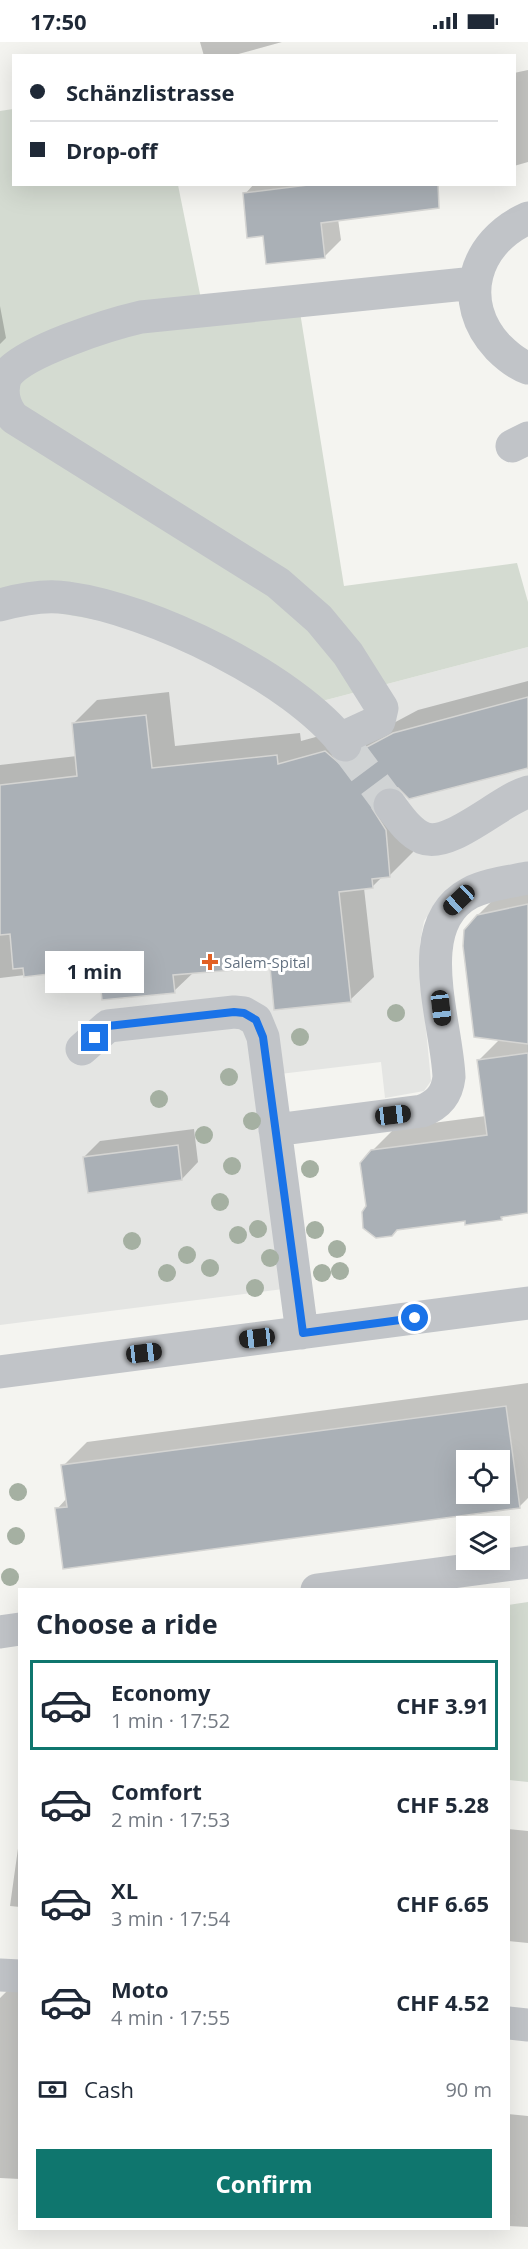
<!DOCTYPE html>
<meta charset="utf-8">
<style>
:root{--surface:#fff;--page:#f6f6f7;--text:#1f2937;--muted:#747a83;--line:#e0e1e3;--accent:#0f766e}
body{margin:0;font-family:"Open Sans",sans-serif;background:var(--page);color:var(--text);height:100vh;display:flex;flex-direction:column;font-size:22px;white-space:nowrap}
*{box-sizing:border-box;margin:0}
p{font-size:20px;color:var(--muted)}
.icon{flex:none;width:33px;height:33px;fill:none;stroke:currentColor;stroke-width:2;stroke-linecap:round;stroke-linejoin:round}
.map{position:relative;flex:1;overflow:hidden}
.sheet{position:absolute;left:18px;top:1546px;width:492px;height:642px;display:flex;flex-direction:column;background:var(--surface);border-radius:0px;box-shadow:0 6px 24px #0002}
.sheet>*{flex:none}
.banner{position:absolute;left:12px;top:12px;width:504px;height:132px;border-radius:0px;box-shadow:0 6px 24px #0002;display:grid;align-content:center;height:132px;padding:0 18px;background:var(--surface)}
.tools{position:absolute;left:456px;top:1408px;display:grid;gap:12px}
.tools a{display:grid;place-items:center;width:54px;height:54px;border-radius:0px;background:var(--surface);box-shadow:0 6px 24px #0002;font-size:30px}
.end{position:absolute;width:27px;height:27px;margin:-14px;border:8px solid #1a73e8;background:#fff;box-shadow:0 0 0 3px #fff}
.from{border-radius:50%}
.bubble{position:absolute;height:42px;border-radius:0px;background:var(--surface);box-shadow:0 6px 24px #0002;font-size:20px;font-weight:700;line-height:42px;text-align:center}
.car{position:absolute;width:18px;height:36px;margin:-18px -9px;border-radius:8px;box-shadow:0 0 4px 2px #0007;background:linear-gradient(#222 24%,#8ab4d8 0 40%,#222 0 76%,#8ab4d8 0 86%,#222 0)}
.banner b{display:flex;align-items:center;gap:21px;height:57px;font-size:22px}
.banner b+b{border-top:2px solid var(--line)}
.banner i{width:15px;height:15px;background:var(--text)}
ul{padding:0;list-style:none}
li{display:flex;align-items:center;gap:18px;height:90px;margin:0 12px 9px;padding:0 6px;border:3px solid transparent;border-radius:0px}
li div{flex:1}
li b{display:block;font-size:22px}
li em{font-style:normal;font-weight:700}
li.on{border-color:var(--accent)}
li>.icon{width:54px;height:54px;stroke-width:1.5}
h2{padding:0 18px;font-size:27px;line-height:72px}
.pay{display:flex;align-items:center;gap:15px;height:66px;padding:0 18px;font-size:22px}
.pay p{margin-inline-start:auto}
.button{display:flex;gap:12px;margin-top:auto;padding:12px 18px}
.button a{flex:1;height:69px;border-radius:0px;background:var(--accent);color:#fff;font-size:24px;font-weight:700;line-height:69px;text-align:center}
.status{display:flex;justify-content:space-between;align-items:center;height:42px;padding:0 30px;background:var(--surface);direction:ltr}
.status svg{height:16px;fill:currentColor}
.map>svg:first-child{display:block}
.built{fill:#e4e5e3}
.green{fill:#d4dbd1}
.shadow{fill:#0003;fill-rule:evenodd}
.building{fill:#aab0b6;stroke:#d5d5d3;stroke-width:1.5;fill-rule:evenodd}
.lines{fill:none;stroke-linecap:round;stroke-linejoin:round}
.minor-tunnel{stroke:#d0d3d4;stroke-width:33;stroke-dasharray:33 16;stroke-linecap:butt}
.minor{stroke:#c1c4c8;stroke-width:33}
.tree{fill:#a5b0a2}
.route{stroke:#1a73e8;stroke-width:8}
.poi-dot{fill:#e15f23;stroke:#fff;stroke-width:2}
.labels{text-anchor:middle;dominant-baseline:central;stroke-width:6;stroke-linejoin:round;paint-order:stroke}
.poi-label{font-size:15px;fill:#637181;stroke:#fff;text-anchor:start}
</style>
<div class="status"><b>17:50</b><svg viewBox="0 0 49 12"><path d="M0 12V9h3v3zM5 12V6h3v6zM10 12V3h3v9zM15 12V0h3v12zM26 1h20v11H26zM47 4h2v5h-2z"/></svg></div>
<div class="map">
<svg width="528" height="2207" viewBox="0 0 528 2207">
<rect width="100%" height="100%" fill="#f4f4f0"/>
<!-- built -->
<path class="built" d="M 67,558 L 307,663 L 528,605 L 528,822 L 440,855 L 424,879 L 420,901 L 420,926 L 431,1039 L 424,1049 L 385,1056 L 381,1020 L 263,1034 L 291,1246 L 0,1283 L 0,565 Z"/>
<!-- green -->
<path class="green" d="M 13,67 L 14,142 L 178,143 L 204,272 L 299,264 L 344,544 L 517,521 L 528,560 L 528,605 L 307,663 L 190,594 L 0,561 L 0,69 Z
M 528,1560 L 528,1740 L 509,1738 L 508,1563 Z"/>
<!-- shadow -->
<path class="shadow" d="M 200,0 L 282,0 L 231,14 L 204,14 Z
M 528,28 L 528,120 L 514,124 L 514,31 Z
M 254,142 L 415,142 L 338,177 L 341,198 L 324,215 L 264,193 L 245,152 Z
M 0,264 L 6,296 L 0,302 Z
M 528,639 L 528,724 L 396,745 L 409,764 L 413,810 L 389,834 L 382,835 L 372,845 L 364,846 L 374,935 L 350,958 L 271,923 L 194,930 L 174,949 L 100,928 L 76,927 L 0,936 L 0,948 L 0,723 L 77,714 L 73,682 L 97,658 L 169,650 L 175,704 L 300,691 L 301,699 L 349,686 L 388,684 L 418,668 Z
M 528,844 L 528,1170 L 505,1173 L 501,1177 L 466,1177 L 368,1164 L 372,1109 L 395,1086 L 486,1074 L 479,1018 L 500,997 L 474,877 L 497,854 Z
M 194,1087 L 198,1120 L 182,1137 L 84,1115 L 100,1099 Z
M 528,1341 L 528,1456 L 519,1465 L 57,1467 L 67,1456 L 63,1424 L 87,1400 ZM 466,1419 L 500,1419 L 500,1452 L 466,1452 Z
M 508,1787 L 528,1789 L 528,1901 L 508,1899 Z
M 20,1792 L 20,1865 L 10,1864 Z
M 9,1947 L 20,1948 L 20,2137 L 0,2136 L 0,1956 Z
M 508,2072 L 528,2074 L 528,2185 L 508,2184 Z"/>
<!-- building -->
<path class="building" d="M 316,142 L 438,142 L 439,166 L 321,181 L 325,216 L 266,222 L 263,194 L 247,196 L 243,151 Z
M 528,655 L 528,726 L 409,757 L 398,746 L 388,744 L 379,748 L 373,755 L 372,766 L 386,788 L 390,835 L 372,837 L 373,846 L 339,850 L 351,960 L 274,968 L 270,925 L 173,933 L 175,951 L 102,958 L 99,930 L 75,932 L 74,929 L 24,935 L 23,926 L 13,927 L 10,892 L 0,893 L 0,743 L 77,734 L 72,681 L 146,673 L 152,726 L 277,713 L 278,722 L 325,709 L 339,721 L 349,721 L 358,716 L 363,707 L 393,691 Z
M 528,862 L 528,1002 L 474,995 L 463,904 L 464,888 L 477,873 Z
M 528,1011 L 528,1171 L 501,1175 L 502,1178 L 465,1183 L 465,1179 L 397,1188 L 392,1194 L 376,1196 L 363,1186 L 362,1170 L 366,1164 L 360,1121 L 371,1108 L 487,1093 L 477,1018 Z
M 178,1103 L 182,1138 L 88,1151 L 83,1115 Z
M 506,1364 L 520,1466 L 63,1527 L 55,1466 L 67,1465 L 61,1423 ZM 466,1419 L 500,1419 L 500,1452 L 466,1452 Z"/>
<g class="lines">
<!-- minor-tunnel -->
<path class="minor-tunnel" d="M 345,703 L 390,763"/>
<!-- minor -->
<path class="minor" d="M 528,176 C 474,200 456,260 498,305 C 507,314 516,322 528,326
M 512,404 L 528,396
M 0,563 C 21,557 45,552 68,556 C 151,567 294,636 345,703
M 340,697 L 379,679 L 382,666 L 348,612 L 319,577 L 278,541 L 14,376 C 4,365 0,349 6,334 C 23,309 111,282 141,275 L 475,241
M 390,763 C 399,775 409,790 423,796 C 450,807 500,758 528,750
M 82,1007 L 108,984 L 234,970 L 244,971 L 256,978 L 263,995 L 302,1291
M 275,1088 L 422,1069 C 438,1063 447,1053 449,1035 C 447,980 409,883 470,851 C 487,842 509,840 528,836
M 0,1330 L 528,1261
M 317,1548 L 528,1520
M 0,1590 L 20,1587
M 0,1933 L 20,1934
M 508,1981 L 528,1983"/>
</g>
<!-- trees -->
<g class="tree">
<circle cx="396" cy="971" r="9"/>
<circle cx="300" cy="995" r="9"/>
<circle cx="229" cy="1035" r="9"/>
<circle cx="159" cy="1057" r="9"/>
<circle cx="252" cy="1079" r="9"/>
<circle cx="204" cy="1093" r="9"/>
<circle cx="232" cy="1124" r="9"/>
<circle cx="310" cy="1127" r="9"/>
<circle cx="220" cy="1160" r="9"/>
<circle cx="258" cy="1187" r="9"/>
<circle cx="315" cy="1188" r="9"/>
<circle cx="238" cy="1193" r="9"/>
<circle cx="132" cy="1199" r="9"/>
<circle cx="337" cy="1207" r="9"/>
<circle cx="187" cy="1213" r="9"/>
<circle cx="270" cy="1216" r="9"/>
<circle cx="210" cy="1226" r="9"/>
<circle cx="340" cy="1229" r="9"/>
<circle cx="167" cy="1231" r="9"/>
<circle cx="322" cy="1231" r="9"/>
<circle cx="255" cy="1246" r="9"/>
<circle cx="18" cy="1450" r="9"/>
<circle cx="16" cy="1494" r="9"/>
<circle cx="10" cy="1535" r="9"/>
</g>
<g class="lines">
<!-- route -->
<path class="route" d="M 95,996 L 108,984 L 234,970 L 244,971 L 256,978 L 263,995 L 303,1291 L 415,1276"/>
</g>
<!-- markers -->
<path class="poi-dot" d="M207 911h6v6h6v6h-6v6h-6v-6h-6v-6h6z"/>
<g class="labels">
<!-- poi labels -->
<g class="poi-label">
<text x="224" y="920">Salem-Spital</text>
</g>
</g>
</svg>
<div class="tools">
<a><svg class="icon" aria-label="locate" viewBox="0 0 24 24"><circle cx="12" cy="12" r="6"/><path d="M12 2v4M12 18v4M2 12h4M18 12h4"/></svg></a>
<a><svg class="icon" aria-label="layers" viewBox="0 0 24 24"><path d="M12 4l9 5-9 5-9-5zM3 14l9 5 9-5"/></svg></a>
</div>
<i class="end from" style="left:415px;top:1276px"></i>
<i class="end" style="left:95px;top:996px"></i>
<div class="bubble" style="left:45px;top:909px;width:99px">1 min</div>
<i class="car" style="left:459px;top:858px;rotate:227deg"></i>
<i class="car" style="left:441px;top:966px;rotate:173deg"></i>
<i class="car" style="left:393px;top:1073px;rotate:83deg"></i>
<i class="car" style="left:257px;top:1296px;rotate:263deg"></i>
<i class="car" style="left:144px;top:1311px;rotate:83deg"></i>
<div class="banner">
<b><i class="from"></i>Schänzlistrasse</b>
<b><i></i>Drop-off</b>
</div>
<section class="sheet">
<h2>Choose a ride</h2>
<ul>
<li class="on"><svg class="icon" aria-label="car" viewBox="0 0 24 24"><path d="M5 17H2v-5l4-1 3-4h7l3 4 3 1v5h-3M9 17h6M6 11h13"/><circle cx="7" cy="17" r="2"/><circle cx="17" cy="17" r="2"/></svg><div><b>Economy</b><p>1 min · 17:52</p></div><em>CHF 3.91</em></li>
<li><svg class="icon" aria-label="car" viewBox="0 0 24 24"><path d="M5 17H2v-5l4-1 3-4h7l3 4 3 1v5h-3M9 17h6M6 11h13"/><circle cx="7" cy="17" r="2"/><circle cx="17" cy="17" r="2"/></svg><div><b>Comfort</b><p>2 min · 17:53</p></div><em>CHF 5.28</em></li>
<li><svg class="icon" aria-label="car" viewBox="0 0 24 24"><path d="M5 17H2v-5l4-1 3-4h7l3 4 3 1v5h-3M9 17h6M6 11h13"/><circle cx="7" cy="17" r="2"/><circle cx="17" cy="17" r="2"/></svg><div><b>XL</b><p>3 min · 17:54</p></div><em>CHF 6.65</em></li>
<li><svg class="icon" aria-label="car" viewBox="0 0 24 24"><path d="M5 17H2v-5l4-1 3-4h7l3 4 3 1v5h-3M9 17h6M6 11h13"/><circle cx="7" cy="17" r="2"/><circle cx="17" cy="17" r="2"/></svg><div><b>Moto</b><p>4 min · 17:55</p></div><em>CHF 4.52</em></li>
</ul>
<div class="pay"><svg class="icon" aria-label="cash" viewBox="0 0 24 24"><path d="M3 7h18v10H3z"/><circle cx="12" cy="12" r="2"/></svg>Cash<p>90 m</p></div>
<div class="button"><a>Confirm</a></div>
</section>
</div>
